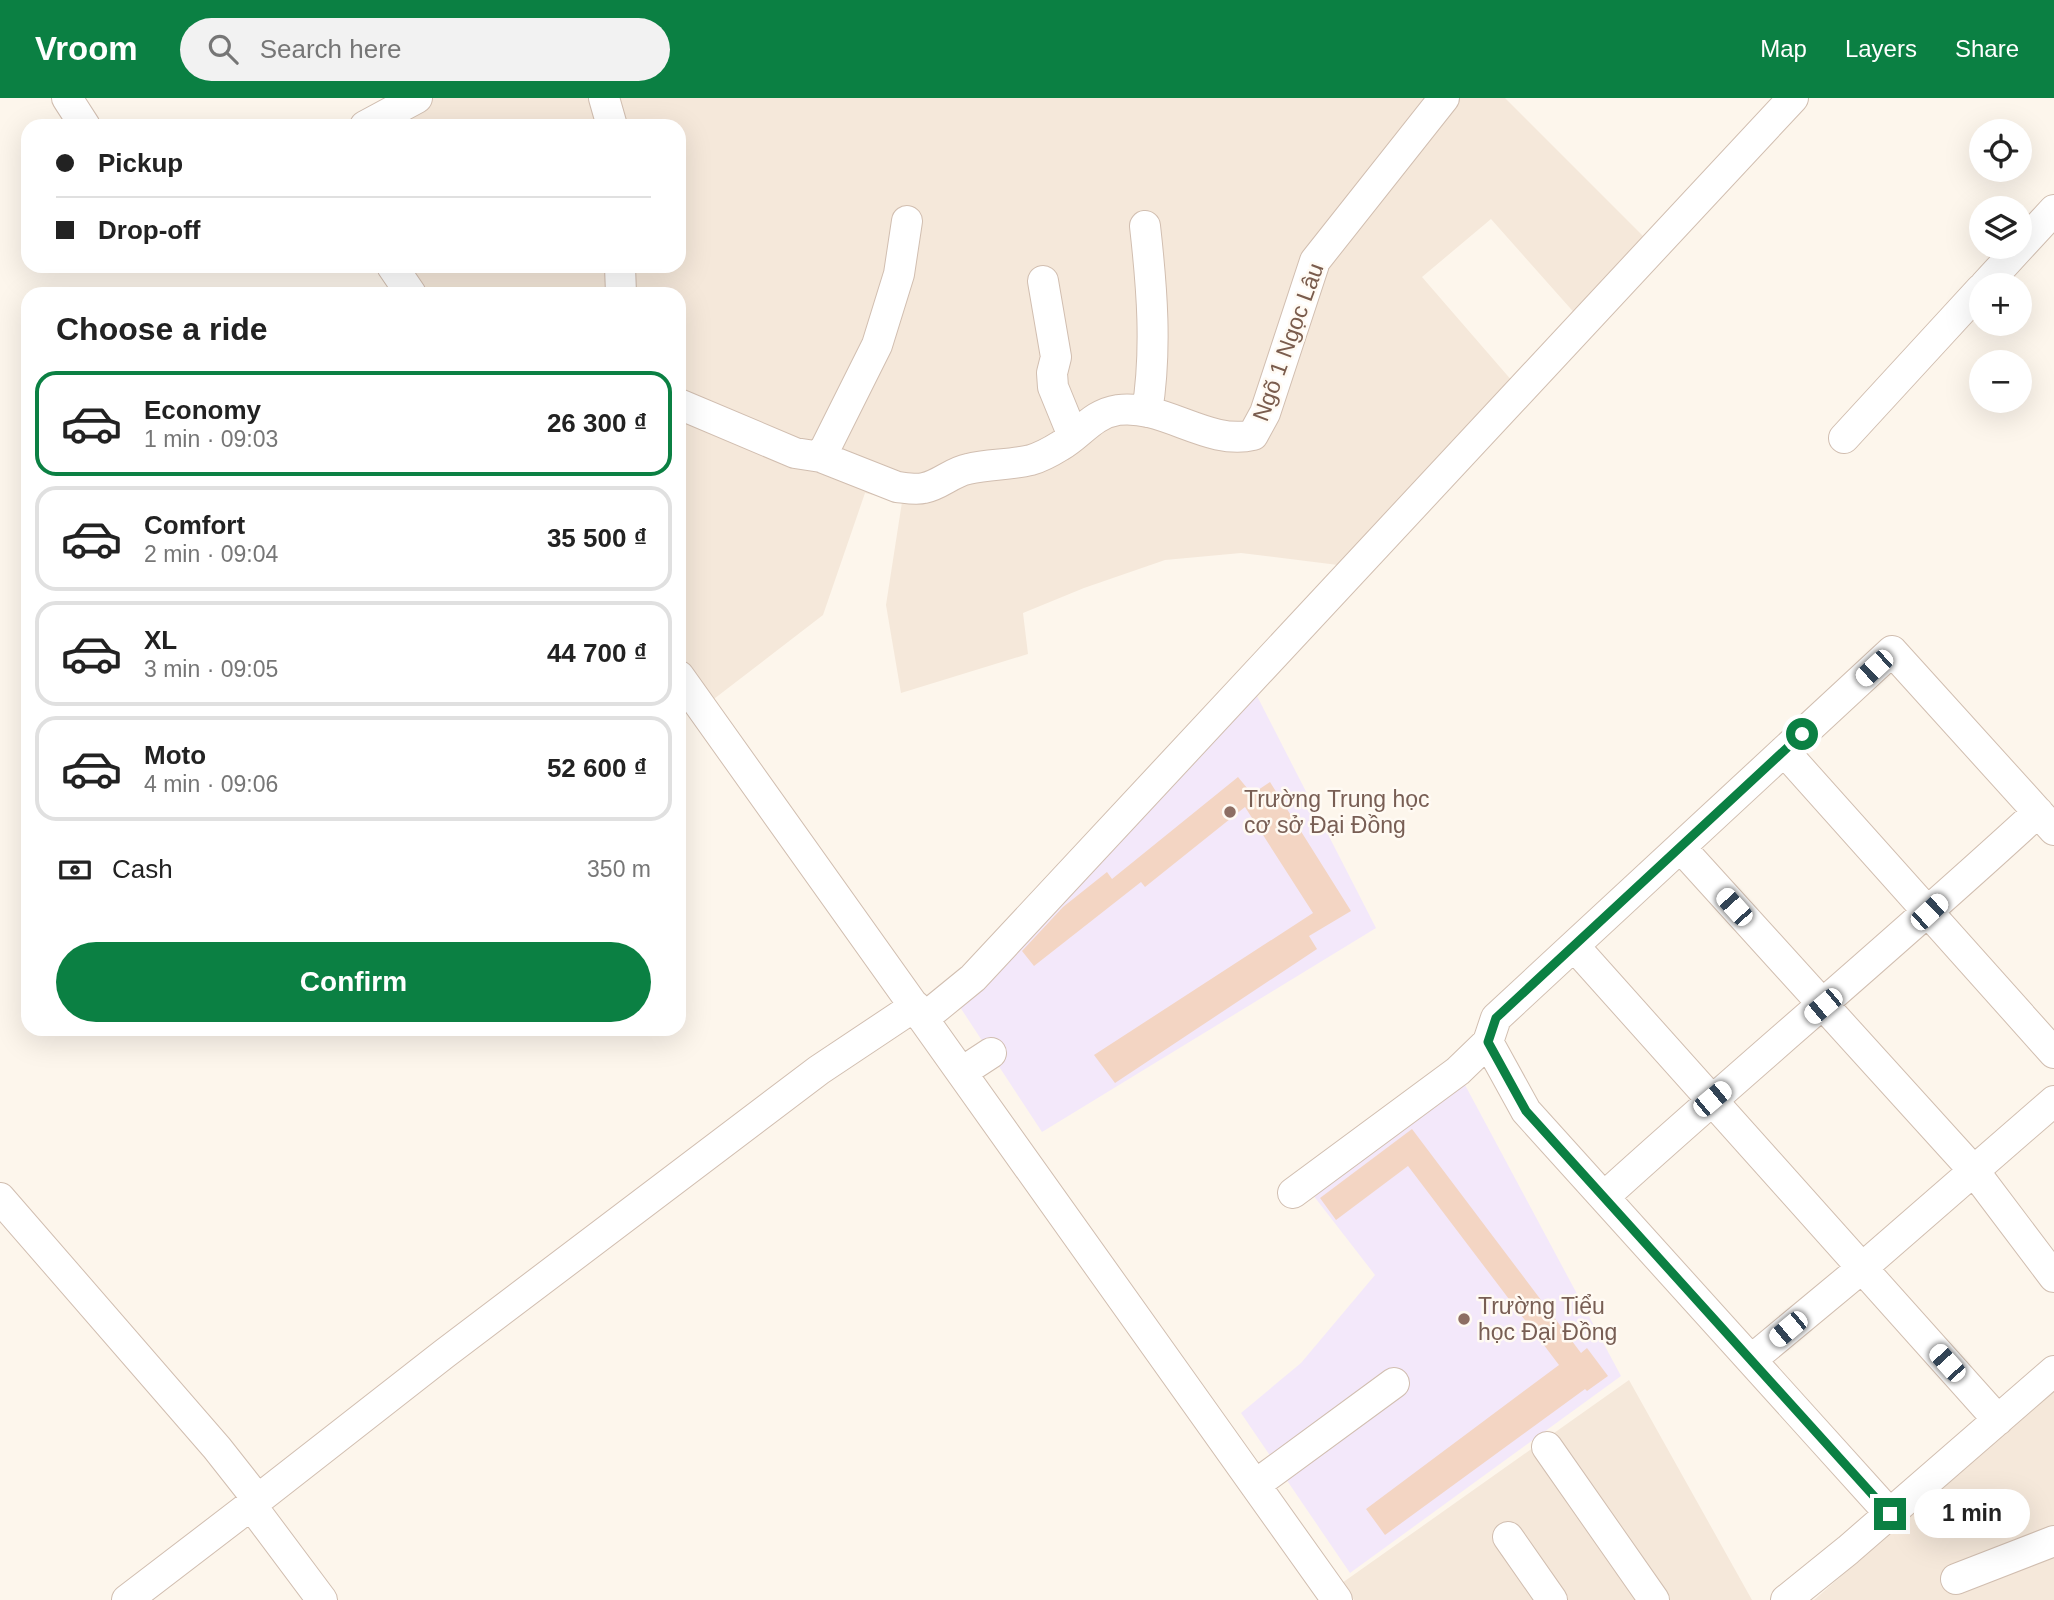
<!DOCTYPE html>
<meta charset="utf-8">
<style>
:root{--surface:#fff;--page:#f2f2f2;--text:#222;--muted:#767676;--line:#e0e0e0;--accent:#0b8043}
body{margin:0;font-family:Arial,sans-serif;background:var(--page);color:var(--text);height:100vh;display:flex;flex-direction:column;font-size:26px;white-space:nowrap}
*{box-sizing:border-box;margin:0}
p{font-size:23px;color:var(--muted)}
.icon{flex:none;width:38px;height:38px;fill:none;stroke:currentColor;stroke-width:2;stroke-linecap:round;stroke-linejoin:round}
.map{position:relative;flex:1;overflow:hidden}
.details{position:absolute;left:21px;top:189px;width:665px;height:749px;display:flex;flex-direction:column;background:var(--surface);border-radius:21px;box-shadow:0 7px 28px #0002}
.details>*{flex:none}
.top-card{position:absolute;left:21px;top:21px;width:665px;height:154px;border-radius:21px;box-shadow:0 7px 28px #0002;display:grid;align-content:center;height:154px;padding:0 35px;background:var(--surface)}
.tools{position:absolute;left:1969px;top:21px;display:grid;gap:14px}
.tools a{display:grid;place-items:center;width:63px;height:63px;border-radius:50%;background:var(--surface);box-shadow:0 7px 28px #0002;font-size:35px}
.end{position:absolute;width:32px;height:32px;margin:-16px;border:9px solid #0b8043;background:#fff;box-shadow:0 0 0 4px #fff}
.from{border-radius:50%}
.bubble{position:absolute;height:49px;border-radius:24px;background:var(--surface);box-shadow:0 7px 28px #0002;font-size:23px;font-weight:700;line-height:49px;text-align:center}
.car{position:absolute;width:21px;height:42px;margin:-21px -10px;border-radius:9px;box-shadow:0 0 5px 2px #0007;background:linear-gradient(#fff 24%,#345 0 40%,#fff 0 76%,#345 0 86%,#fff 0)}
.top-card b{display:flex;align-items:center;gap:24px;height:66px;font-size:26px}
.top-card b+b{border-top:2px solid var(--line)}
.top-card i{width:18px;height:18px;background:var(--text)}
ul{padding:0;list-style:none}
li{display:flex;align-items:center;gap:21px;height:105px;margin:0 14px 10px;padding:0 21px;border:4px solid var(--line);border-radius:21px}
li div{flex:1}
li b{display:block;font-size:26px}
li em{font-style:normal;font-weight:700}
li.on{border-color:var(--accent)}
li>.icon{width:63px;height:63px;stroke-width:1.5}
h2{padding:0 35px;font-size:32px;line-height:84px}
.pay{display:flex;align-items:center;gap:18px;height:77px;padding:0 35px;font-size:26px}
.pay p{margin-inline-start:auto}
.primary-button{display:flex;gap:14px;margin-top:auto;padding:14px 35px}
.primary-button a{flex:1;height:80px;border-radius:42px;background:var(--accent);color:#fff;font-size:28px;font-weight:700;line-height:80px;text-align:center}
header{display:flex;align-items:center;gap:42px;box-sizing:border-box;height:98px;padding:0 35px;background:var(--accent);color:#fff}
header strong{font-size:33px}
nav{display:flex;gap:38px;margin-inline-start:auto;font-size:24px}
.search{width:490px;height:63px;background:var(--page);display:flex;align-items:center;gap:18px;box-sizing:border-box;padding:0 24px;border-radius:38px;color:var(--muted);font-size:26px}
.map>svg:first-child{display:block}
.residential{fill:#f5e8da}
.education{fill:#f3e8fa}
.building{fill:#f3d5c3}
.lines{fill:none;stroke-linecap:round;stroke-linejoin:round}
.minor-casing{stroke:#d1beb0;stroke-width:32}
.minor{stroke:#fff;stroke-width:30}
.route{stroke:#0b8043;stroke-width:9}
.education-dot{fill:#8d6e63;stroke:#fffaf3;stroke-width:2.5}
.labels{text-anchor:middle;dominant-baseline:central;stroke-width:5;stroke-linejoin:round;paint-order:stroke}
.street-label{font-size:23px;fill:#7a5c4d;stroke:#fffaf3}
.education-label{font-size:23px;fill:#785e54;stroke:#fffaf3;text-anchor:start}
</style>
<header>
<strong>Vroom</strong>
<div class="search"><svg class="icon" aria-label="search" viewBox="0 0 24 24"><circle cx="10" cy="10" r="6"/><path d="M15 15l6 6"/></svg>Search here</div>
<nav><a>Map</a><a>Layers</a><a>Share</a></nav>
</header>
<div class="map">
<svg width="2054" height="1502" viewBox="0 0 2054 1502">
<rect width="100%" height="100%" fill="#fdf6ec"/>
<!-- residential -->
<path class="residential" d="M 398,0 L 1505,0 L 1648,143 L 1578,219 L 1491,121 L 1422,179 L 1513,284 L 1338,467 L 1241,455 L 1165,462 L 1084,490 L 1023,515 L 1028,556 L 901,595 L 886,507 L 902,404 L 865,395 L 823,517 L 693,617 L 679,597 L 679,196 L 406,196 L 387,168 L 679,168 L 679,28 L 353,28 Z
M 1629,1282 L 1752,1502 L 1354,1502 L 1342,1485 Z
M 2054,1291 L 2054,1502 L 1814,1502 Z"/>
<!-- education -->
<path class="education" d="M 1257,598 L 1376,830 L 1042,1034 L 958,906 Z
M 1464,985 L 1621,1278 L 1350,1475 L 1241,1315 L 1301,1265 L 1375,1177 L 1313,1097 Z"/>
<!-- building -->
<path class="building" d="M 1238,679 L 1252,696 L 1270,684 L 1351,813 L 1309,838 L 1317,851 L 1115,985 L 1094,957 L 1313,815 L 1245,709 L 1145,789 L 1141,784 L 1034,868 L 1022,853 L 1063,809 L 1107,774 L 1112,781 Z
M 1412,1031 L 1581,1255 L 1587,1250 L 1608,1278 L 1587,1293 L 1585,1291 L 1385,1437 L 1366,1411 L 1559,1267 L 1408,1068 L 1336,1122 L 1320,1100 Z"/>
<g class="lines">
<!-- minor casing -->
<g class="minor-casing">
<path id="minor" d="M 67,0 L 85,28
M 604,0 L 612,28
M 365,28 L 417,0
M 1145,128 C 1152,190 1157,252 1147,314
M 392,168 L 411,196
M 620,168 L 621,196
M 1043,183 L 1056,259 L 1052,275 L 1053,289 L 1073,338
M 1985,187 L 2054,112
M 679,306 L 795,355 L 821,359 L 897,389 C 906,390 916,392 924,390 C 940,387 952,374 968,371 C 988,366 1011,367 1031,362 C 1041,359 1052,353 1060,348 C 1081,336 1092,316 1118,312 C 1164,306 1208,348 1253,337 L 1265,315 L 1315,163 L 1444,0
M 1844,340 L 1981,191
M 821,359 L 877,247 L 899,176 L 907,123
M 679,578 L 1337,1502
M 1784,653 L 2054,955
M 1681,750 L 1974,1073 L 2054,1179
M 1574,848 L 1998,1322
M 924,920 L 973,880 L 1793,0
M 1488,944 L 1526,1013 L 1890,1416
M 962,974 L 991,955
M 1293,1095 L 1458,973 L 1488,944 L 1496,920 L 1892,553 L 2054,732
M 1604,1099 C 1747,969 1896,845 2038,714
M 0,1100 L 217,1350 L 258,1402
M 1751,1262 L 1862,1170 L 2054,1003
M 1547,1349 L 1654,1502
M 1255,1387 L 1394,1285
M 1508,1439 L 1552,1502
M 1956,1481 L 2054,1443
M 127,1502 L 251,1407
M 322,1502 L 251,1407 L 444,1256 L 819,972 L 915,908
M 1786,1502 L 1848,1452 L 2054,1273"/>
</g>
<!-- minor -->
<use href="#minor" class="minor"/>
</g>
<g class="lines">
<!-- route -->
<path class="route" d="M 1802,636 L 1496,920 L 1488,944 L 1526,1013 L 1890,1416"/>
</g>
<!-- markers -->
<g class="education-dot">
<circle cx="1230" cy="714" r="7"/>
<circle cx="1464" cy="1221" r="7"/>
</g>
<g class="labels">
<!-- street labels -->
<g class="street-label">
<text transform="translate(1288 244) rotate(-70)">Ngõ 1 Ngọc Lâu</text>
</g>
<!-- education labels -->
<g class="education-label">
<text x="1244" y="701">Trường Trung học<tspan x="1244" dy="26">cơ sở Đại Đồng</tspan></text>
<text x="1478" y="1208">Trường Tiểu<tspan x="1478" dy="26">học Đại Đồng</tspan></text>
</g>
</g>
</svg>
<div class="tools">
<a><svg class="icon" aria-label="locate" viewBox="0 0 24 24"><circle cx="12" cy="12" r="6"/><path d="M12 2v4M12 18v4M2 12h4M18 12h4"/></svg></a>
<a><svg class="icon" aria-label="layers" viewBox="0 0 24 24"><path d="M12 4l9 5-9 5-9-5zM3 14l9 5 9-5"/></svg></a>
<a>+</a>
<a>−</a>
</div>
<i class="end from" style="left:1802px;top:636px"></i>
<i class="end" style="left:1890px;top:1416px"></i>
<div class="bubble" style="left:1914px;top:1391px;width:116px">1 min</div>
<i class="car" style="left:1874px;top:570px;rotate:227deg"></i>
<i class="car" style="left:1734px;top:809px;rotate:318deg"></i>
<i class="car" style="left:1929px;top:814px;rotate:47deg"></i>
<i class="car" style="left:1823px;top:908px;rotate:230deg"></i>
<i class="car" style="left:1712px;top:1001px;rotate:50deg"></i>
<i class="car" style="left:1788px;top:1231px;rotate:230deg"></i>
<i class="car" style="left:1947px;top:1265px;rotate:318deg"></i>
<div class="top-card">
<b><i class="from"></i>Pickup</b>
<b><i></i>Drop-off</b>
</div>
<section class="details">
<h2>Choose a ride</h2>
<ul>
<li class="on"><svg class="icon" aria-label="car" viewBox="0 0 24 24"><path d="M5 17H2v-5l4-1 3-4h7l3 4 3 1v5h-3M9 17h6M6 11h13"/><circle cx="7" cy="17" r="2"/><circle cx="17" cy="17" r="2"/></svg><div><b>Economy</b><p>1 min · 09:03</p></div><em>26 300 ₫</em></li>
<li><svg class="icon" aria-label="car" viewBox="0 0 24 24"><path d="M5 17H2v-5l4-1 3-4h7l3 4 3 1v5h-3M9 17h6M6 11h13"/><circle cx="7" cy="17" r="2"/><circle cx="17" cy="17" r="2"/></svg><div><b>Comfort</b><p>2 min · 09:04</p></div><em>35 500 ₫</em></li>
<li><svg class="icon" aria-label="car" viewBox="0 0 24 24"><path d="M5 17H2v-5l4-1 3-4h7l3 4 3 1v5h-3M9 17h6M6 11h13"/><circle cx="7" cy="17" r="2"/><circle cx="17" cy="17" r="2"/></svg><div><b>XL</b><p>3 min · 09:05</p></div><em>44 700 ₫</em></li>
<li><svg class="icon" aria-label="car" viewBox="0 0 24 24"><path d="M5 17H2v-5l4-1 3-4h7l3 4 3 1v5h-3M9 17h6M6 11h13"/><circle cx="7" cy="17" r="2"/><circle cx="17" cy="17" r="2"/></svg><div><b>Moto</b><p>4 min · 09:06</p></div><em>52 600 ₫</em></li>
</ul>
<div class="pay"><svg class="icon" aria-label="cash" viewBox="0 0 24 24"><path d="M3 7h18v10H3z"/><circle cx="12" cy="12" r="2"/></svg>Cash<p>350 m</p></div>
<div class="primary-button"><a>Confirm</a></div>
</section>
</div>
